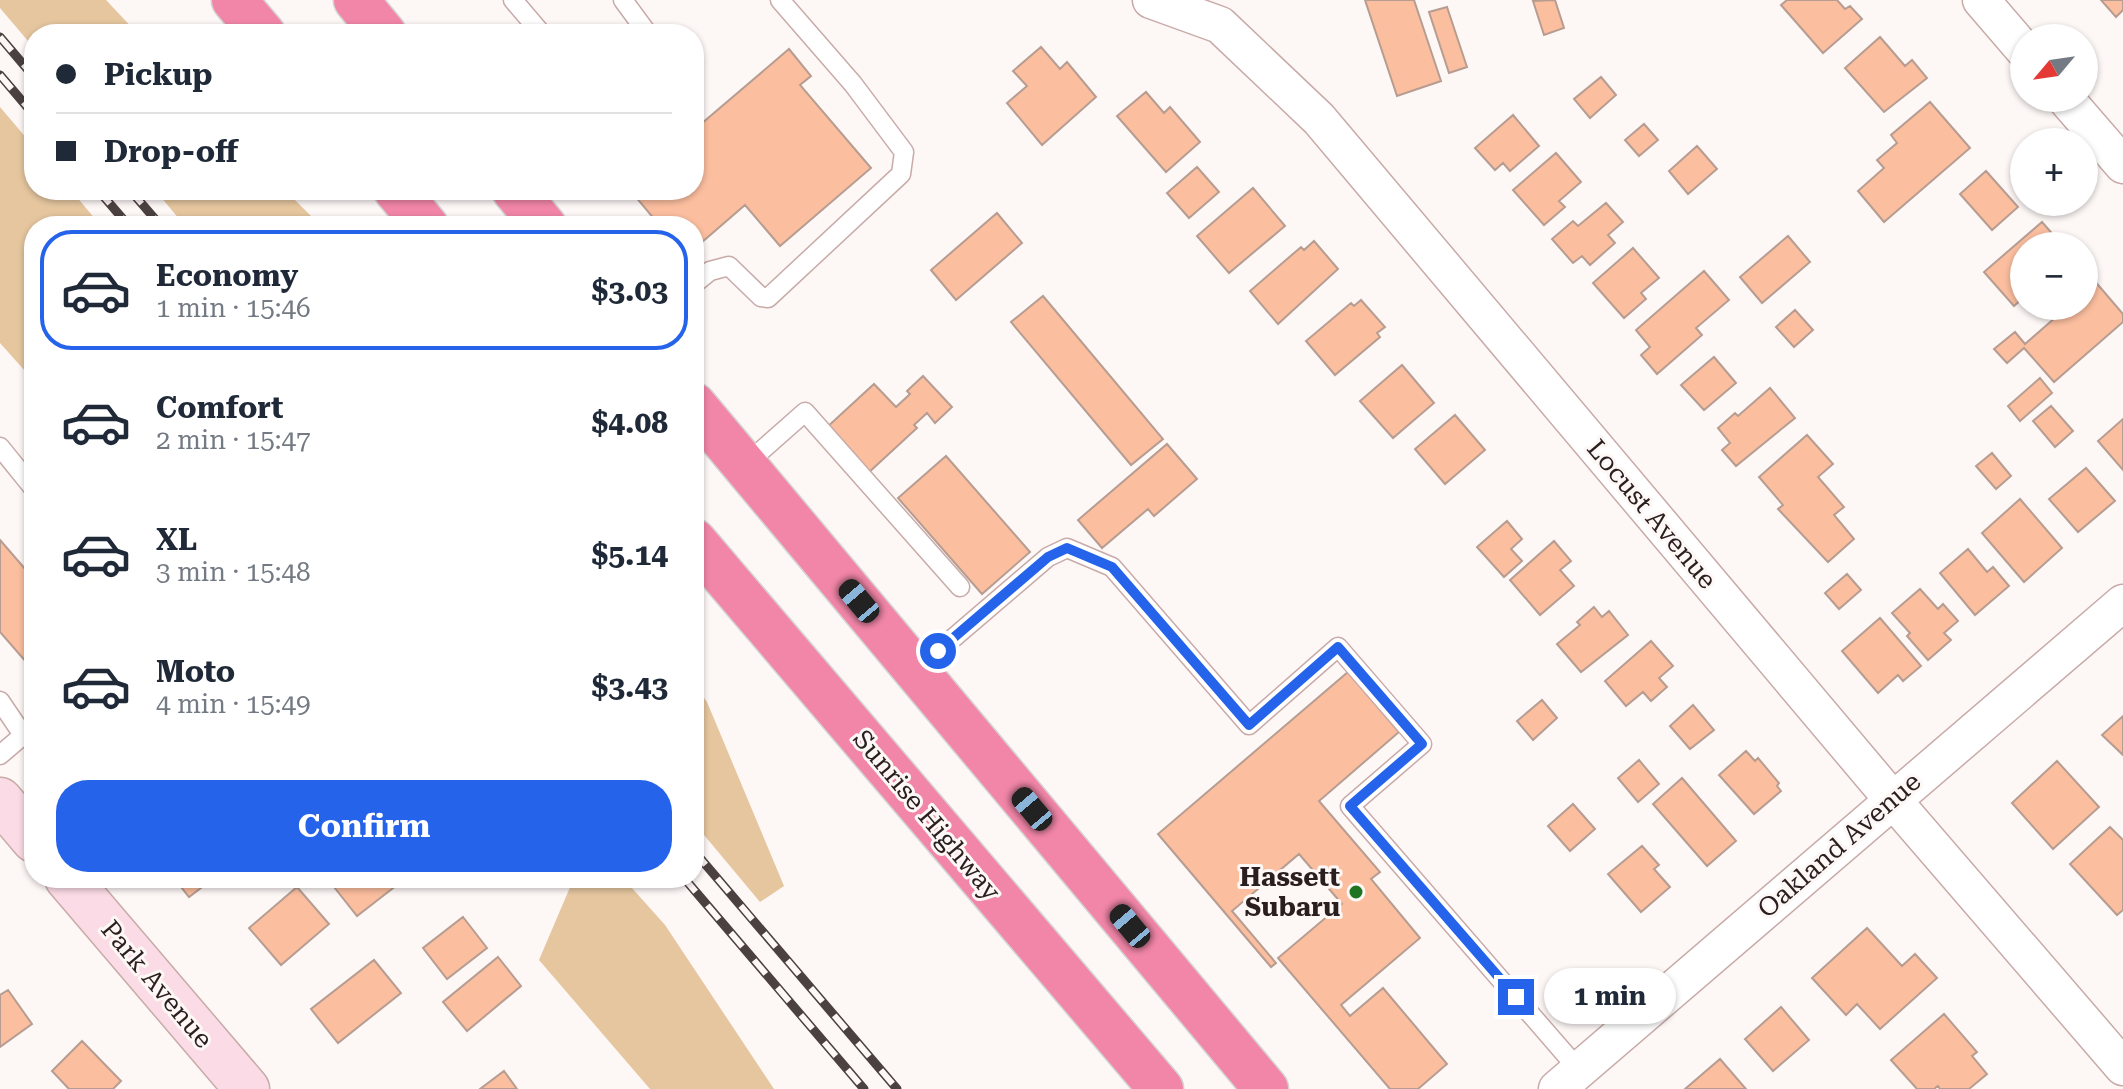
<!DOCTYPE html>
<meta charset="utf-8">
<style>
:root{--surface:#fff;--page:#f2f2f3;--text:#1f2937;--muted:#747a83;--line:#e0e1e3;--accent:#2563eb}
body{margin:0;font-family:"Roboto Serif",serif;background:var(--page);color:var(--text);height:100vh;display:flex;flex-direction:column;font-size:30px;white-space:nowrap}
*{box-sizing:border-box;margin:0}
p{font-size:26px;color:var(--muted)}
.icon{flex:none;width:44px;height:44px;fill:none;stroke:currentColor;stroke-width:2;stroke-linecap:round;stroke-linejoin:round}
.map{position:relative;flex:1;overflow:hidden}
.details{position:absolute;left:24px;top:216px;width:680px;height:672px;display:flex;flex-direction:column;background:var(--surface);border-radius:32px;box-shadow:0 2px 6px #0004}
.details>*{flex:none}
.guide{position:absolute;left:24px;top:24px;width:680px;height:176px;border-radius:32px;box-shadow:0 2px 6px #0004;display:grid;align-content:center;height:176px;padding:0 32px;background:var(--surface)}
.needle{width:52px;rotate:241deg}
.fabs{position:absolute;left:2010px;top:24px;display:grid;gap:16px}
.fabs a{display:grid;place-items:center;width:88px;height:88px;border-radius:50%;background:var(--surface);box-shadow:0 2px 6px #0004;font-size:40px}
.end{position:absolute;width:36px;height:36px;margin:-18px;border:10px solid #2563eb;background:#fff;box-shadow:0 0 0 4px #fff}
.from{border-radius:50%}
.bubble{position:absolute;height:56px;border-radius:28px;background:var(--surface);box-shadow:0 2px 6px #0004;font-size:26px;font-weight:700;line-height:56px;text-align:center}
.car{position:absolute;width:24px;height:48px;margin:-24px -12px;border-radius:10px;box-shadow:0 0 6px 2px #0007;background:linear-gradient(#222 24%,#8ab4d8 0 40%,#222 0 76%,#8ab4d8 0 86%,#222 0)}
.guide b{display:flex;align-items:center;gap:28px;height:76px;font-size:30px}
.guide b+b{border-top:2px solid var(--line)}
.guide i{width:20px;height:20px;background:var(--text)}
ul{padding:14px 0 0;list-style:none}
li{display:flex;align-items:center;gap:24px;height:120px;margin:0 16px 12px;padding:0 16px;border:4px solid transparent;border-radius:32px}
li div{flex:1}
li b{display:block;font-size:30px}
li em{font-style:normal;font-weight:700}
li.current{border-color:var(--accent)}
li>.icon{width:72px;height:72px;stroke-width:1.5}
.action{display:flex;gap:16px;margin-top:auto;padding:16px 32px}
.action a{flex:1;height:92px;border-radius:32px;background:var(--accent);color:#fff;font-size:32px;font-weight:700;line-height:92px;text-align:center}
.map>svg:first-child{display:block}
.green{fill:#e5c69f}
.building{fill:#fbbe9f;stroke:#b79d91;stroke-width:2}
.lines{fill:none;stroke-linecap:round;stroke-linejoin:round}
.lane-casing{stroke:#c8aba8;stroke-width:21}
.street-casing{stroke:#c8aba8;stroke-width:39}
.secondary-casing{stroke:#c8aba8;stroke-width:47}
.highway-casing{stroke:#d4d2d2;stroke-width:47}
.lane{stroke:#fff;stroke-width:18}
.street{stroke:#fff;stroke-width:36}
.secondary{stroke:#fbdbe5;stroke-width:44}
.highway{stroke:#f286a8;stroke-width:44}
.rail-casing{stroke:#4b4140;stroke-width:9}
.rail{stroke:#fdf7f6;stroke-width:6;stroke-dasharray:18;stroke-linecap:butt}
.route{stroke:#2563eb;stroke-width:10}
.poi-dot{fill:#1e7420;stroke:#fdf7f6;stroke-width:3}
.labels{text-anchor:middle;dominant-baseline:central;stroke-width:6;stroke-linejoin:round;paint-order:stroke}
.street-label{font-size:26px;fill:#2a1f1e;stroke:#fdf7f6}
.poi-label{font-size:26px;font-weight:bold;fill:#2a1f1e;stroke:#fdf7f6;text-anchor:end}
</style>
<div class="map">
<svg width="2123" height="1089" viewBox="0 0 2123 1089">
<rect width="100%" height="100%" fill="#fdf7f6"/>
<!-- green -->
<path class="green" d="M 0,0 L 106,0 L 138,34 L 34,34 L 34,48 L 0,8 Z
M 0,107 L 34,147 L 34,190 L 71,190 L 101,226 L 34,226 L 34,381 L 0,343 Z
M 155,190 L 285,190 L 321,226 L 185,226 Z
M 694,684 L 707,702 L 784,886 L 760,902 L 694,823 Z
M 574,878 L 623,878 L 665,925 L 774,1089 L 650,1089 L 539,960 Z"/>
<!-- building -->
<path class="building" d="M 1365,0 L 1414,0 L 1441,81 L 1397,96 Z
M 1555,0 L 1564,28 L 1544,35 L 1533,1 Z
M 1787,0 L 1837,0 L 1845,9 L 1850,6 L 1862,19 L 1823,53 L 1781,5 Z
M 2101,0 L 2123,0 L 2123,10 L 2116,17 Z
M 1447,7 L 1467,67 L 1449,73 L 1429,12 Z
M 1880,37 L 1905,66 L 1912,60 L 1927,78 L 1884,112 L 1845,68 Z
M 1041,47 L 1060,69 L 1067,62 L 1096,97 L 1042,145 L 1007,103 L 1027,86 L 1013,71 Z
M 789,49 L 811,76 L 800,85 L 871,168 L 780,246 L 745,205 L 694,249 L 694,226 L 660,226 L 630,190 L 694,190 L 694,130 Z
M 1601,77 L 1616,95 L 1590,118 L 1574,99 Z
M 1146,92 L 1164,113 L 1170,107 L 1200,142 L 1166,172 L 1117,116 Z
M 1930,102 L 1970,148 L 1884,222 L 1858,191 L 1884,168 L 1877,160 L 1897,143 L 1891,135 Z
M 1513,115 L 1539,146 L 1510,171 L 1503,163 L 1495,170 L 1475,148 Z
M 1644,124 L 1658,140 L 1639,156 L 1625,140 Z
M 1697,146 L 1717,169 L 1688,194 L 1669,171 Z
M 1556,153 L 1581,182 L 1559,201 L 1565,207 L 1544,225 L 1513,190 Z
M 1197,167 L 1219,192 L 1189,218 L 1167,193 Z
M 1986,171 L 2018,207 L 1992,230 L 1960,194 Z
M 1253,188 L 1285,226 L 1229,273 L 1197,236 Z
M 1606,203 L 1623,222 L 1608,235 L 1615,243 L 1590,265 L 1582,256 L 1573,263 L 1552,239 L 1573,221 L 1578,226 Z
M 997,213 L 1022,243 L 956,300 L 931,270 Z
M 2042,222 L 2063,246 L 2024,246 L 2024,297 L 2014,306 L 1984,272 Z
M 1788,236 L 1810,262 L 1762,303 L 1740,277 Z
M 1314,241 L 1338,269 L 1278,324 L 1250,291 L 1301,247 L 1304,250 Z
M 1633,248 L 1659,278 L 1641,293 L 1646,299 L 1624,318 L 1593,283 Z
M 1704,271 L 1729,300 L 1696,328 L 1702,335 L 1657,374 L 1641,355 L 1650,347 L 1636,330 Z
M 2087,272 L 2123,314 L 2123,322 L 2054,382 L 2024,348 L 2007,363 L 1994,349 L 2015,332 L 2025,344 L 2064,310 L 2061,306 L 2084,306 L 2084,274 Z
M 1043,296 L 1163,439 L 1131,465 L 1011,322 Z
M 1361,300 L 1385,327 L 1377,333 L 1380,337 L 1335,375 L 1306,341 L 1351,303 L 1354,306 Z
M 1795,310 L 1813,330 L 1794,347 L 1776,327 Z
M 1714,357 L 1736,383 L 1704,410 L 1681,385 Z
M 1402,365 L 1434,403 L 1393,438 L 1360,401 Z
M 923,376 L 952,407 L 935,423 L 927,413 L 914,425 L 917,428 L 867,474 L 825,429 L 874,384 L 896,407 L 910,394 L 907,391 Z
M 2040,378 L 2052,393 L 2020,421 L 2008,406 Z
M 1770,388 L 1795,418 L 1736,466 L 1722,450 L 1730,443 L 1718,428 L 1735,413 L 1738,416 Z
M 2051,406 L 2073,431 L 2055,447 L 2033,421 Z
M 1455,415 L 1485,450 L 1445,484 L 1415,449 Z
M 2123,419 L 2123,470 L 2098,441 Z
M 1807,435 L 1833,464 L 1818,477 L 1844,507 L 1834,515 L 1854,539 L 1828,562 L 1778,509 L 1783,505 L 1759,477 Z
M 1167,444 L 1197,479 L 1154,516 L 1148,509 L 1102,548 L 1078,520 Z
M 1992,453 L 2011,476 L 1996,489 L 1976,466 Z
M 946,456 L 1030,552 L 982,594 L 898,498 Z
M 2086,468 L 2115,501 L 2078,532 L 2049,499 Z
M 2020,499 L 2062,548 L 2024,582 L 1982,533 Z
M 1507,521 L 1522,539 L 1511,549 L 1522,561 L 1504,577 L 1477,547 Z
M 0,540 L 32,577 L 26,582 L 34,591 L 34,671 L 0,632 Z
M 1554,541 L 1571,561 L 1560,570 L 1574,586 L 1540,615 L 1510,580 Z
M 1968,549 L 1987,572 L 1993,567 L 2009,586 L 1975,615 L 1940,573 Z
M 1847,574 L 1861,590 L 1839,609 L 1825,593 Z
M 1920,589 L 1938,609 L 1943,604 L 1958,621 L 1944,633 L 1951,640 L 1928,660 L 1907,636 L 1910,633 L 1892,613 Z
M 1594,607 L 1602,617 L 1609,611 L 1628,635 L 1581,672 L 1557,644 L 1580,625 L 1577,622 Z
M 1880,618 L 1921,666 L 1903,681 L 1898,675 L 1878,693 L 1842,651 Z
M 1651,641 L 1673,666 L 1659,678 L 1667,687 L 1651,701 L 1643,692 L 1626,706 L 1605,681 Z
M 1348,672 L 1399,732 L 1319,801 L 1380,872 L 1371,879 L 1420,938 L 1341,1005 L 1350,1016 L 1383,988 L 1447,1064 L 1418,1089 L 1390,1089 L 1278,958 L 1342,904 L 1299,854 L 1232,911 L 1276,963 L 1271,967 L 1158,834 Z
M 1542,700 L 1557,718 L 1533,740 L 1517,721 Z
M 1693,705 L 1714,730 L 1690,749 L 1670,726 Z
M 2123,716 L 2123,755 L 2102,735 Z
M 1746,751 L 1755,761 L 1758,758 L 1779,783 L 1777,786 L 1781,791 L 1754,814 L 1719,775 Z
M 1639,760 L 1659,784 L 1638,802 L 1618,778 Z
M 2057,761 L 2099,807 L 2053,849 L 2012,803 Z
M 1682,778 L 1736,841 L 1707,866 L 1653,804 Z
M 1573,804 L 1595,829 L 1570,851 L 1548,826 Z
M 2110,827 L 2123,840 L 2123,910 L 2117,915 L 2070,864 Z
M 1642,846 L 1659,865 L 1654,869 L 1670,887 L 1641,912 L 1608,874 Z
M 174,878 L 214,878 L 189,897 Z
M 327,878 L 406,878 L 357,916 Z
M 297,887 L 329,924 L 281,965 L 249,928 Z
M 463,917 L 487,948 L 447,979 L 423,948 Z
M 1867,928 L 1902,966 L 1915,954 L 1937,978 L 1880,1029 L 1857,1004 L 1846,1015 L 1812,978 Z
M 498,957 L 521,986 L 467,1031 L 443,1002 Z
M 374,960 L 401,993 L 338,1043 L 311,1009 Z
M 8,990 L 32,1024 L 0,1047 L 0,995 Z
M 1781,1007 L 1809,1040 L 1773,1071 L 1745,1039 Z
M 1944,1014 L 1977,1052 L 1972,1056 L 1987,1074 L 1969,1089 L 1940,1089 L 1938,1086 L 1934,1089 L 1917,1089 L 1891,1060 Z
M 82,1041 L 121,1081 L 113,1089 L 69,1089 L 52,1071 Z
M 1720,1059 L 1746,1089 L 1685,1089 Z
M 504,1071 L 517,1089 L 480,1089 Z"/>
<g class="lines">
<!-- lane casing -->
<g class="lane-casing">
<path id="lane" d="M 513,0 L 542,34
M 623,0 L 648,34
M 694,284 L 710,271 L 729,266 L 761,297 L 768,298 L 901,174 L 904,152 L 853,84 L 780,0
M 0,447 L 34,489
M 745,465 L 805,412 L 960,587
M 916,670 L 1048,557 L 1067,548 L 1112,567 L 1249,725 L 1338,647 L 1422,744 L 1350,806 L 1579,1070
M 0,701 L 23,735
M 0,755 L 34,726"/>
</g>
<!-- street casing -->
<g class="street-casing">
<path id="street" d="M 1151,0 L 1220,25 L 1319,119 L 1892,799 L 2123,1067
M 1981,0 L 2024,50
M 2065,98 L 2123,165
M 1557,1089 L 2123,603"/>
</g>
<!-- secondary casing -->
<g class="secondary-casing">
<path id="secondary" d="M 0,800 L 34,840
M 67,878 L 247,1089"/>
</g>
<!-- highway casing -->
<g class="highway-casing">
<path id="highway" d="M 234,0 L 263,34
M 356,0 L 384,34
M 396,190 L 426,226
M 514,190 L 544,226
M 694,405 L 1266,1089
M 694,541 L 1161,1089"/>
</g>
<!-- lane -->
<use href="#lane" class="lane"/>
<!-- street -->
<use href="#street" class="street"/>
<!-- secondary -->
<use href="#secondary" class="secondary"/>
<!-- highway -->
<use href="#highway" class="highway"/>
<!-- rail casing -->
<g class="rail-casing">
<path id="rail" d="M 0,37 L 34,77
M 0,75 L 34,115
M 98,190 L 129,226
M 130,190 L 161,226
M 694,851 L 897,1089
M 684,878 L 864,1089"/>
</g>
<!-- rail -->
<use href="#rail" class="rail"/>
</g>
<g class="lines">
<!-- route -->
<path class="route" d="M 938,651 L 1048,557 L 1067,548 L 1112,567 L 1249,725 L 1338,647 L 1422,744 L 1350,806 L 1516,997"/>
</g>
<!-- markers -->
<circle class="poi-dot" cx="1356" cy="892" r="8"/>
<g class="labels">
<!-- street labels -->
<g class="street-label">
<text transform="translate(1652 514) rotate(50)">Locust Avenue</text>
<text transform="translate(927 815) rotate(50)">Sunrise Highway</text>
<text transform="translate(1839 845) rotate(-41)">Oakland Avenue</text>
<text transform="translate(157 984) rotate(50)">Park Avenue</text>
</g>
<!-- poi labels -->
<g class="poi-label">
<text x="1340" y="877">Hassett<tspan x="1340" dy="30">Subaru</tspan></text>
</g>
</g>
</svg>
<div class="fabs">
<a><svg class="needle" viewBox="-14 -14 28 28"><path d="M0-13l5 13h-10z" fill="#e53935"/><path d="M0 13l5-13h-10z" fill="#747a83"/></svg></a>
<a>+</a>
<a>−</a>
</div>
<i class="end from" style="left:938px;top:651px"></i>
<i class="end" style="left:1516px;top:997px"></i>
<div class="bubble" style="left:1544px;top:968px;width:132px">1 min</div>
<i class="car" style="left:859px;top:601px;rotate:320deg"></i>
<i class="car" style="left:1032px;top:809px;rotate:320deg"></i>
<i class="car" style="left:1130px;top:926px;rotate:320deg"></i>
<div class="guide">
<b><i class="from"></i>Pickup</b>
<b><i></i>Drop-off</b>
</div>
<section class="details">
<ul>
<li class="current"><svg class="icon" aria-label="car" viewBox="0 0 24 24"><path d="M5 17H2v-5l4-1 3-4h7l3 4 3 1v5h-3M9 17h6M6 11h13"/><circle cx="7" cy="17" r="2"/><circle cx="17" cy="17" r="2"/></svg><div><b>Economy</b><p>1 min · 15:46</p></div><em>$3.03</em></li>
<li><svg class="icon" aria-label="car" viewBox="0 0 24 24"><path d="M5 17H2v-5l4-1 3-4h7l3 4 3 1v5h-3M9 17h6M6 11h13"/><circle cx="7" cy="17" r="2"/><circle cx="17" cy="17" r="2"/></svg><div><b>Comfort</b><p>2 min · 15:47</p></div><em>$4.08</em></li>
<li><svg class="icon" aria-label="car" viewBox="0 0 24 24"><path d="M5 17H2v-5l4-1 3-4h7l3 4 3 1v5h-3M9 17h6M6 11h13"/><circle cx="7" cy="17" r="2"/><circle cx="17" cy="17" r="2"/></svg><div><b>XL</b><p>3 min · 15:48</p></div><em>$5.14</em></li>
<li><svg class="icon" aria-label="car" viewBox="0 0 24 24"><path d="M5 17H2v-5l4-1 3-4h7l3 4 3 1v5h-3M9 17h6M6 11h13"/><circle cx="7" cy="17" r="2"/><circle cx="17" cy="17" r="2"/></svg><div><b>Moto</b><p>4 min · 15:49</p></div><em>$3.43</em></li>
</ul>
<div class="action"><a>Confirm</a></div>
</section>
</div>
